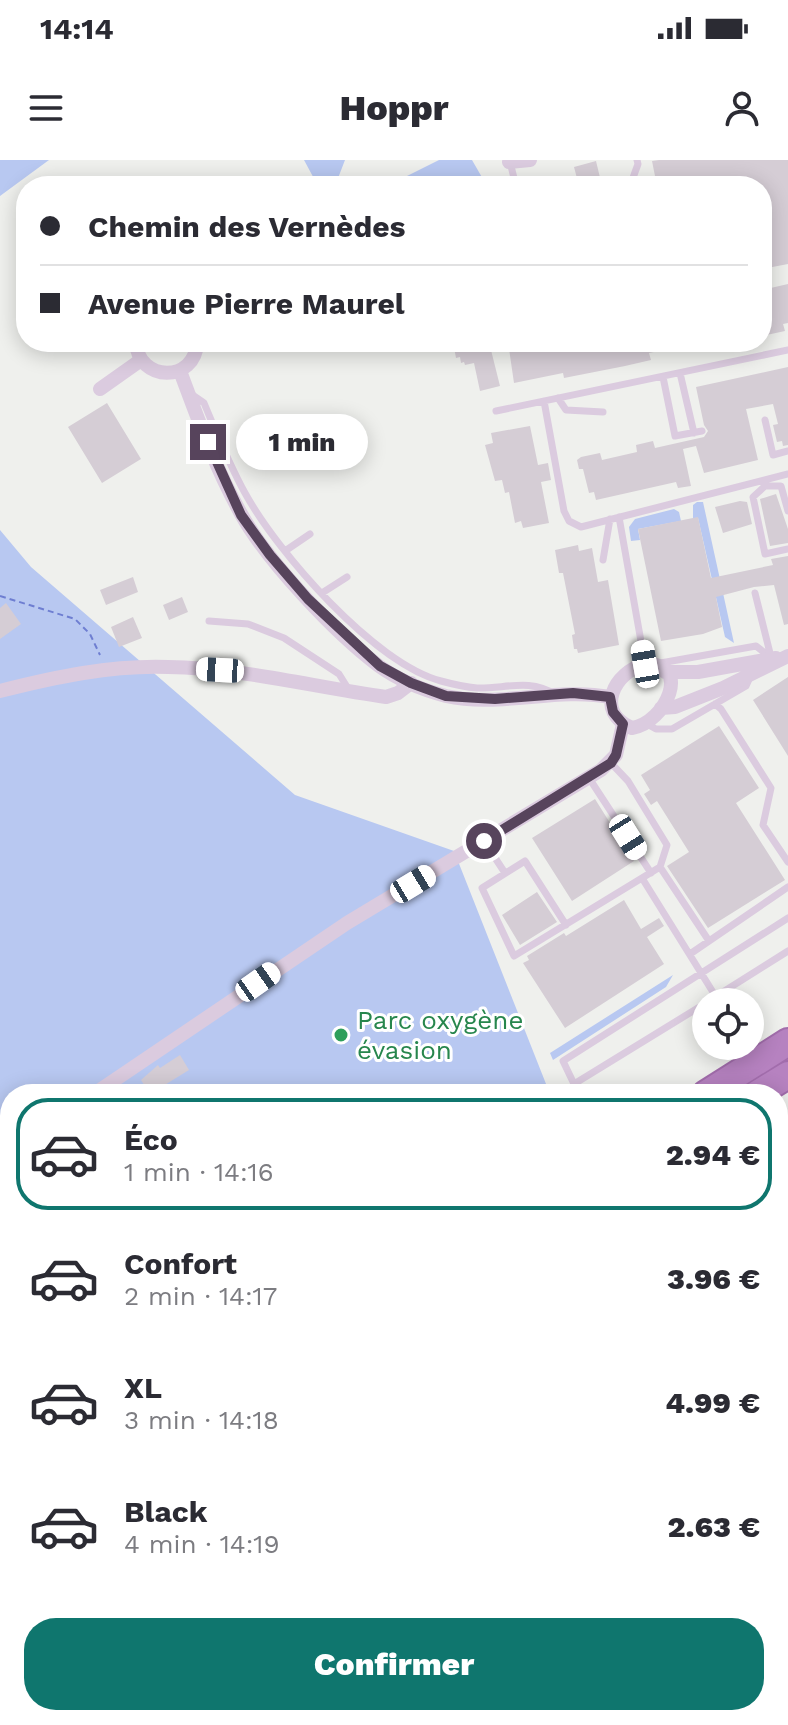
<!DOCTYPE html>
<html lang="fr">
<meta charset="utf-8">
<style>
:root{--surface:#fff;--page:#f2f2f3;--text:#2b2b33;--muted:#7c7c81;--line:#e1e1e2;--accent:#0f766e}
body{margin:0;font-family:"Work Sans",sans-serif;background:var(--page);color:var(--text);height:100vh;display:flex;flex-direction:column;font-size:30px;white-space:nowrap}
*{box-sizing:border-box;margin:0}
p{font-size:26px;color:var(--muted)}
.icon{flex:none;width:44px;height:44px;fill:none;stroke:currentColor;stroke-width:2;stroke-linecap:round;stroke-linejoin:round}
.map{position:relative;flex:1;overflow:hidden}
.drawer{position:absolute;left:0px;top:924px;width:788px;height:642px;display:flex;flex-direction:column;background:var(--surface);border-radius:32px 32px 0 0;box-shadow:0 4px 20px #0003}
.drawer>*{flex:none}
.hud{position:absolute;left:16px;top:16px;width:756px;height:176px;border-radius:32px;box-shadow:0 4px 20px #0003;display:grid;align-content:center;height:176px;padding:0 24px;background:var(--surface)}
.fabs{position:absolute;left:692px;top:828px;display:grid;gap:16px}
.fabs a{display:grid;place-items:center;width:72px;height:72px;border-radius:50%;background:var(--surface);box-shadow:0 4px 20px #0003;font-size:40px}
.end{position:absolute;width:36px;height:36px;margin:-18px;border:10px solid #57445c;background:#fff;box-shadow:0 0 0 4px #fff}
.from{border-radius:50%}
.bubble{position:absolute;height:56px;border-radius:28px;background:var(--surface);box-shadow:0 4px 20px #0003;font-size:26px;font-weight:800;line-height:56px;text-align:center}
.car{position:absolute;width:24px;height:48px;margin:-24px -12px;border-radius:10px;box-shadow:0 0 6px 2px #0007;background:linear-gradient(#fff 24%,#345 0 40%,#fff 0 76%,#345 0 86%,#fff 0)}
.hud b{display:flex;align-items:center;gap:28px;height:76px;font-size:30px}
.hud b+b{border-top:2px solid var(--line)}
.hud i{width:20px;height:20px;background:var(--text)}
ul{padding:14px 0 0;list-style:none}
li{display:flex;align-items:center;gap:24px;height:112px;margin:0 16px 12px;padding:0 8px;border:4px solid transparent;border-radius:32px}
li div{flex:1}
li b{display:block;font-size:30px}
li em{font-style:normal;font-weight:800}
li.on{border-color:var(--accent)}
li>.icon{width:72px;height:72px;stroke-width:1.5}
.button{display:flex;gap:16px;margin-top:auto;padding:16px 24px}
.button a{flex:1;height:92px;border-radius:32px;background:var(--accent);color:#fff;font-size:32px;font-weight:800;line-height:92px;text-align:center}
.status{display:flex;justify-content:space-between;align-items:center;height:56px;padding:0 40px;background:var(--surface);direction:ltr}
.status svg{height:22px;fill:currentColor}
header{display:flex;justify-content:space-between;align-items:center;height:104px;padding:0 24px;background:var(--surface);font-size:36px;font-weight:800}
.map>svg:first-child{display:block}
.green{fill:#b8c8f1}
.lines{fill:none;stroke-linecap:round;stroke-linejoin:round}
.stream{stroke:#be82f1;stroke-width:4}
.building{fill:#d5cdd5}
.highway-casing{stroke:#a26dac;stroke-width:30}
.path{stroke:#6e7ed1;stroke-width:2;stroke-dasharray:6 4;stroke-linecap:butt}
.lane{stroke:#dbcbdf;stroke-width:7}
.street{stroke:#dbcbdf;stroke-width:14}
.highway{stroke:#b682c0;stroke-width:26}
.route{stroke:#57445c;stroke-width:10}
.leisure-dot{fill:#2e9e5b;stroke:#fff;stroke-width:3}
.labels{text-anchor:middle;dominant-baseline:central;stroke-width:6;stroke-linejoin:round;paint-order:stroke}
.leisure-label{font-size:26px;fill:#27864d;stroke:#fff;text-anchor:start}
</style>
<div class="status"><b>14:14</b><svg viewBox="0 0 49 12"><path d="M0 12V9h3v3zM5 12V6h3v6zM10 12V3h3v9zM15 12V0h3v12zM26 1h20v11H26zM47 4h2v5h-2z"/></svg></div>
<header><svg class="icon" aria-label="menu" viewBox="0 0 24 24"><path d="M4 6h16M4 12h16M4 18h16"/></svg>Hoppr<svg class="icon" aria-label="person" viewBox="0 0 24 24"><circle cx="12" cy="8" r="4"/><path d="M4 21q1-7 8-7t8 7"/></svg></header>
<div class="map">
<svg width="788" height="1565" viewBox="0 0 788 1565">
<rect width="100%" height="100%" fill="#eff0ed"/>
<!-- green -->
<path class="green" d="M 0,0 L 49,0 L 0,36 Z
M 304,0 L 345,0 L 335,26 L 318,26 Z
M 439,0 L 472,0 L 487,26 L 387,26 Z
M 697,342 L 703,342 L 734,483 L 725,477 L 698,358 L 693,358 L 693,345 Z
M 674,349 L 679,352 L 681,361 L 638,369 L 640,380 L 631,381 L 629,367 L 635,359 Z
M 0,370 L 31,407 L 295,635 L 454,691 L 550,934 L 10,934 L 10,1270 L 0,1264 Z
M 673,815 L 666,827 L 553,900 L 550,893 Z
M 778,1500 L 788,1505 L 788,1565 L 122,1565 L 100,1556 L 778,1556 Z"/>
<g class="lines">
<!-- stream -->
<path class="stream" d="M 0,1497 L 10,1497
M 259,1556 L 267,1565"/>
</g>
<!-- building -->
<path class="building" d="M 659,0 L 788,0 L 788,104 L 762,109 L 762,26 L 657,26 L 652,1 Z
M 596,1 L 602,26 L 579,26 L 574,7 Z
M 788,124 L 788,163 L 783,164 L 785,171 L 762,176 L 762,130 Z
M 453,182 L 489,182 L 500,226 L 480,231 L 474,203 L 465,205 L 464,202 L 461,203 L 460,197 L 456,198 Z
M 508,182 L 681,182 L 682,186 L 649,193 L 651,200 L 625,206 L 564,218 L 563,213 L 514,223 Z
M 788,207 L 788,285 L 783,286 L 782,281 L 777,282 L 773,265 L 778,264 L 773,244 L 746,249 L 758,300 L 704,313 L 696,286 L 683,289 L 691,326 L 678,328 L 676,322 L 596,340 L 594,332 L 589,333 L 583,309 L 579,309 L 577,300 L 581,297 L 600,293 L 602,300 L 637,292 L 636,285 L 653,281 L 655,288 L 704,277 L 708,271 L 704,265 L 696,227 Z
M 107,243 L 141,299 L 102,323 L 68,267 Z
M 530,266 L 538,305 L 548,303 L 551,320 L 541,322 L 549,363 L 523,368 L 521,361 L 515,363 L 509,332 L 505,333 L 502,320 L 495,321 L 485,285 L 493,283 L 491,273 Z
M 776,334 L 788,369 L 788,383 L 770,386 L 760,339 Z
M 740,341 L 747,342 L 752,364 L 723,373 L 715,347 Z
M 698,357 L 711,418 L 773,405 L 771,399 L 788,396 L 788,464 L 784,465 L 774,425 L 754,427 L 716,437 L 722,467 L 703,474 L 661,481 L 638,369 Z
M 578,385 L 579,391 L 592,388 L 598,422 L 608,420 L 619,485 L 578,493 L 577,489 L 574,489 L 572,475 L 575,474 L 563,413 L 559,413 L 555,390 Z
M 133,417 L 138,432 L 106,445 L 100,430 Z
M 182,437 L 188,452 L 169,460 L 163,445 Z
M 6,443 L 21,464 L 0,479 L 0,448 Z
M 133,457 L 142,478 L 119,487 L 111,467 Z
M 788,517 L 788,596 L 753,540 Z
M 719,566 L 759,628 L 736,643 L 785,720 L 708,768 L 667,706 L 689,692 L 657,641 L 651,645 L 644,634 L 650,630 L 641,615 Z
M 595,639 L 634,701 L 572,741 L 532,678 Z
M 537,732 L 557,762 L 520,785 L 502,755 Z
M 624,740 L 641,769 L 659,758 L 664,766 L 647,777 L 664,804 L 565,868 L 523,803 L 529,800 L 527,796 L 564,773 L 566,776 Z
M 180,895 L 189,910 L 150,934 L 141,920 L 158,905 L 160,908 Z
M 788,1316 L 788,1362 L 778,1373 L 778,1326 Z"/>
<g class="lines">
<!-- highway casing -->
<g class="highway-casing">
<path id="highway" d="M 706,934 L 788,882
M 757,934 L 788,915
M 0,1479 L 10,1469
M 0,1522 L 10,1511"/>
</g>
<!-- path -->
<path class="path" d="M 0,436 L 75,459 L 90,474 L 100,495"/>
<!-- lane -->
<path class="lane" d="M 510,2 L 516,26
M 630,26 L 638,4 L 637,0
M 680,213 L 694,273
M 663,217 L 675,276 L 702,271
M 191,234 L 204,243 C 217,274 229,304 245,333 C 278,393 374,503 441,521 C 452,524 465,527 477,528 C 503,529 531,518 554,534
M 558,238 L 566,250 L 603,252
M 544,241 L 564,351 L 569,361 L 581,367 L 788,314
M 496,251 L 788,190
M 765,260 L 773,295 L 788,291
M 788,351 L 781,326 L 765,326 L 753,337 L 765,394 L 788,389
M 619,357 L 645,504
M 285,391 L 310,374
M 603,400 L 610,359
M 322,433 L 347,417
M 755,433 L 771,497
M 209,461 L 248,464 L 284,478 L 339,514 L 349,530
M 655,504 L 756,486 L 770,497
M 715,544 L 721,549 L 771,628 L 763,665 L 788,702
M 647,564 L 656,569 L 672,569 L 746,526 L 750,517
M 611,603 L 628,621 L 667,685 L 660,707
M 589,618 L 651,713
M 484,681 L 505,713
M 642,718 L 660,707 L 709,781
M 566,765 L 525,701 L 482,728 L 514,796 L 642,718 L 716,837
M 690,794 L 788,727
M 707,842 L 788,791
M 706,843 L 574,924 L 563,901 L 788,758"/>
<!-- street -->
<path class="street" d="M 509,2 L 530,0
M 136,182 C 138,223 196,223 197,182
M 180,211 C 198,259 215,307 240,352 C 266,400 335,473 379,506 C 397,519 423,530 446,536 C 500,548 556,527 610,537
M 100,229 L 141,200
M 645,504 C 693,502 666,563 632,568 C 594,552 614,512 645,504 Z
M 665,512 L 698,512 L 776,498
M 0,531 C 55,517 111,505 168,507 C 242,508 313,527 386,537 L 398,533 L 411,523
M 661,548 L 675,547 L 723,528 L 788,496
M 94,934 L 347,763 L 601,610 L 616,595 L 623,564
M 0,976 L 10,974
M 778,1304 L 788,1293
M 778,1473 L 788,1471"/>
<!-- highway -->
<use href="#highway" class="highway"/>
</g>
<g class="lines">
<!-- route -->
<path class="route" d="M 208,282 L 241,355 L 270,395 L 308,439 L 380,506 L 411,523 L 446,536 L 495,539 L 573,533 L 610,537 L 613,552 L 623,564 L 616,595 L 611,603 L 484,681"/>
</g>
<!-- markers -->
<circle class="leisure-dot" cx="341" cy="875" r="8"/>
<g class="labels">
<!-- leisure labels -->
<g class="leisure-label">
<text x="357" y="860">Parc oxygène<tspan x="357" dy="30">évasion</tspan></text>
</g>
</g>
</svg>
<div class="fabs">
<a><svg class="icon" aria-label="locate" viewBox="0 0 24 24"><circle cx="12" cy="12" r="6"/><path d="M12 2v4M12 18v4M2 12h4M18 12h4"/></svg></a>
</div>
<i class="end from" style="left:484px;top:681px"></i>
<i class="end" style="left:208px;top:282px"></i>
<div class="bubble" style="left:236px;top:254px;width:132px">1 min</div>
<i class="car" style="left:645px;top:504px;rotate:350deg"></i>
<i class="car" style="left:220px;top:510px;rotate:273deg"></i>
<i class="car" style="left:628px;top:677px;rotate:148deg"></i>
<i class="car" style="left:413px;top:724px;rotate:59deg"></i>
<i class="car" style="left:258px;top:822px;rotate:55deg"></i>
<div class="hud">
<b><i class="from"></i>Chemin des Vernèdes</b>
<b><i></i>Avenue Pierre Maurel</b>
</div>
<section class="drawer">
<ul>
<li class="on"><svg class="icon" aria-label="car" viewBox="0 0 24 24"><path d="M5 17H2v-5l4-1 3-4h7l3 4 3 1v5h-3M9 17h6M6 11h13"/><circle cx="7" cy="17" r="2"/><circle cx="17" cy="17" r="2"/></svg><div><b>Éco</b><p>1 min · 14:16</p></div><em>2.94 €</em></li>
<li><svg class="icon" aria-label="car" viewBox="0 0 24 24"><path d="M5 17H2v-5l4-1 3-4h7l3 4 3 1v5h-3M9 17h6M6 11h13"/><circle cx="7" cy="17" r="2"/><circle cx="17" cy="17" r="2"/></svg><div><b>Confort</b><p>2 min · 14:17</p></div><em>3.96 €</em></li>
<li><svg class="icon" aria-label="car" viewBox="0 0 24 24"><path d="M5 17H2v-5l4-1 3-4h7l3 4 3 1v5h-3M9 17h6M6 11h13"/><circle cx="7" cy="17" r="2"/><circle cx="17" cy="17" r="2"/></svg><div><b>XL</b><p>3 min · 14:18</p></div><em>4.99 €</em></li>
<li><svg class="icon" aria-label="car" viewBox="0 0 24 24"><path d="M5 17H2v-5l4-1 3-4h7l3 4 3 1v5h-3M9 17h6M6 11h13"/><circle cx="7" cy="17" r="2"/><circle cx="17" cy="17" r="2"/></svg><div><b>Black</b><p>4 min · 14:19</p></div><em>2.63 €</em></li>
</ul>
<div class="button"><a>Confirmer</a></div>
</section>
</div>
